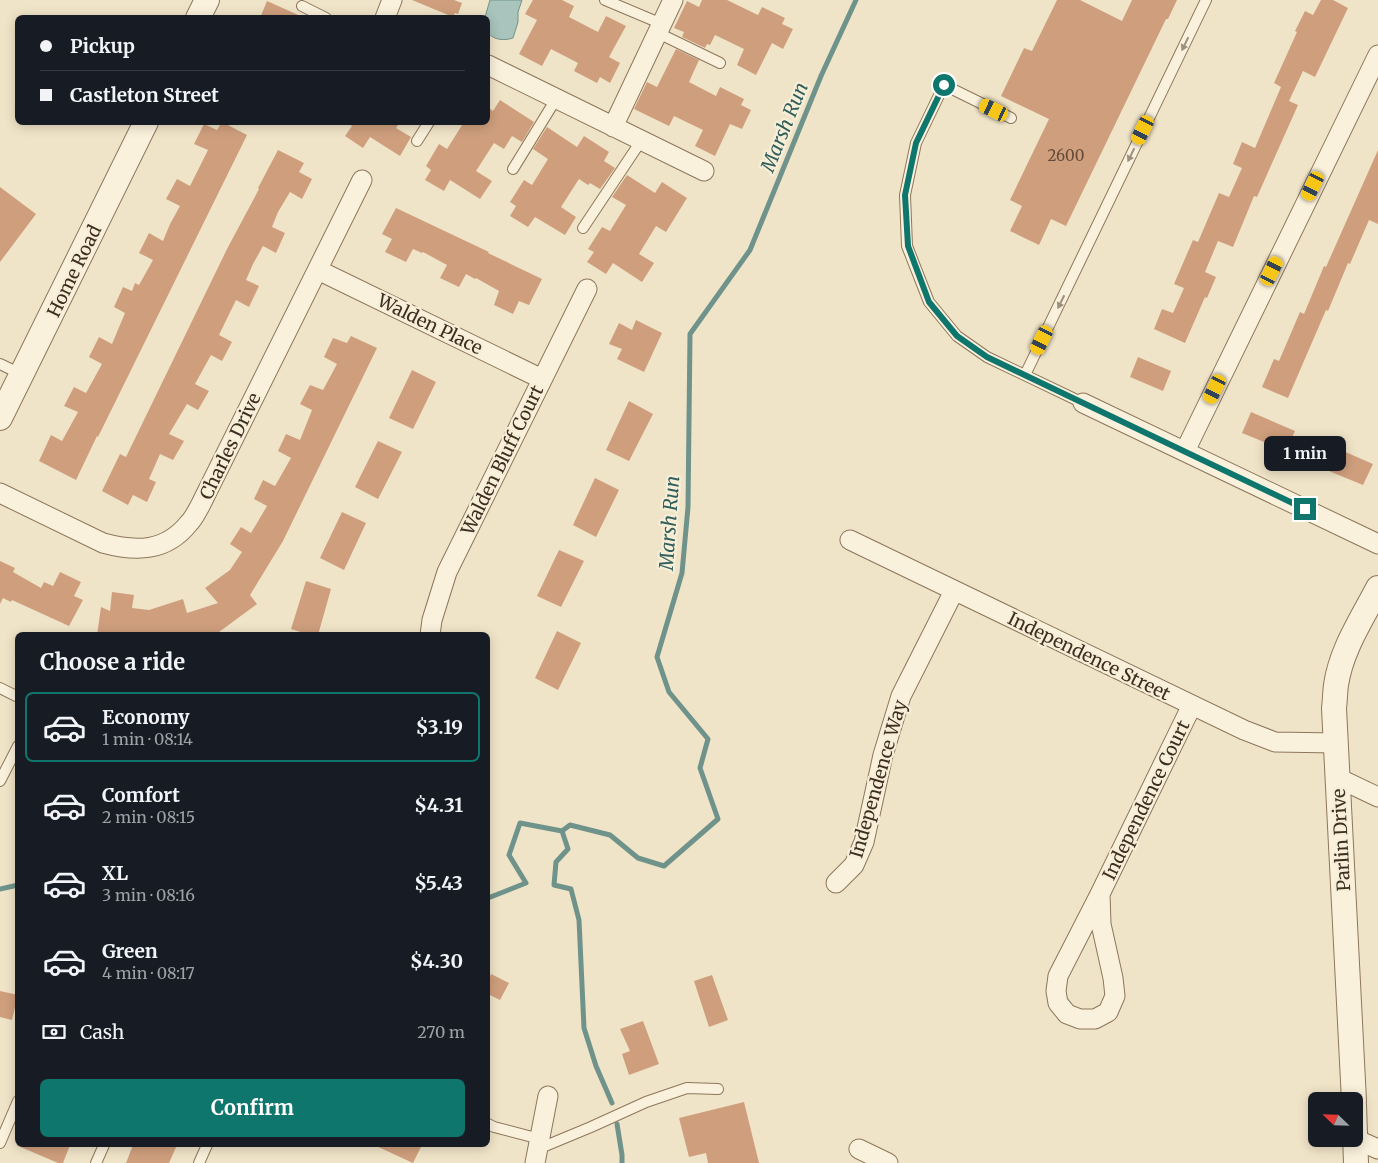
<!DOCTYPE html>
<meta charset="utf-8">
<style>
:root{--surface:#171b24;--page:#242831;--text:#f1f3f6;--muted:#9ea1a6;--line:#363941;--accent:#0f766e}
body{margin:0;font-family:Merriweather,serif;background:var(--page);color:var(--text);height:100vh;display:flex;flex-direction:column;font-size:19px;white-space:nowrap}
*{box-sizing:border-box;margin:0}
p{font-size:16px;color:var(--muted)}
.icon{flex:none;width:28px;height:28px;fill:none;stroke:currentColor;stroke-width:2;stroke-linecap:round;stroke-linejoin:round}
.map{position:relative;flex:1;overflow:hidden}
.panel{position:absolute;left:15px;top:632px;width:475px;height:515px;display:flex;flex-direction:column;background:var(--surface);border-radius:8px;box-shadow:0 2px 12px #0003}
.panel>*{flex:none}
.guide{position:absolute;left:15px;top:15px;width:475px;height:110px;border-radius:8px;box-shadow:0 2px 12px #0003;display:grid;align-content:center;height:110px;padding:0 25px;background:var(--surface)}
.needle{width:32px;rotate:293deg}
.buttons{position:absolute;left:1308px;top:1092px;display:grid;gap:10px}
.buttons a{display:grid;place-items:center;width:55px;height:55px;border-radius:8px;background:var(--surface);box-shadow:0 2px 12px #0003;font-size:25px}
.end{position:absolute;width:22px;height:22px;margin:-11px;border:6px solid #0f766e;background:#fff;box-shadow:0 0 0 2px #fff}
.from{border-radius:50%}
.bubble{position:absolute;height:35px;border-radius:8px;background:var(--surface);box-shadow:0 2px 12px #0003;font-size:16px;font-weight:700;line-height:35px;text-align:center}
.car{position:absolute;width:15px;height:30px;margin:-15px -8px;border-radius:6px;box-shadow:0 0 4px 1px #0007;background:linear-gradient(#f5c518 24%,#345 0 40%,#f5c518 0 76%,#345 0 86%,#f5c518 0)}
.guide b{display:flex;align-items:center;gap:18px;height:48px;font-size:19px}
.guide b+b{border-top:1px solid var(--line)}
.guide i{width:12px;height:12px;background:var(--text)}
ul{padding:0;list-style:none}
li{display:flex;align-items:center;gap:15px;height:70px;margin:0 10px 8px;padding:0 15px;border:2px solid transparent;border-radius:8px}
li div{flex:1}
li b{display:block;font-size:19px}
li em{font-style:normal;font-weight:700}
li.selected{border-color:var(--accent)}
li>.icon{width:45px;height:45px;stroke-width:1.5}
h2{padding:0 25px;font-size:22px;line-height:60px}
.pay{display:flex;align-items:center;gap:12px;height:55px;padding:0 25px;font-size:19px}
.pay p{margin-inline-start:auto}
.button{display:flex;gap:10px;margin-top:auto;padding:10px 25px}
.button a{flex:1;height:58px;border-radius:8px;background:var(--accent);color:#fff;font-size:20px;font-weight:700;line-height:58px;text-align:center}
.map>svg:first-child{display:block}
.water{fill:#a9c4bc;stroke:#6f938a}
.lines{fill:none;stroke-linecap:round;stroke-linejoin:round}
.stream{stroke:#6f938a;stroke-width:5}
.building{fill:#cf9f7d}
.service-casing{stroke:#8d765c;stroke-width:12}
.minor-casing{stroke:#8d765c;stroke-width:21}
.tertiary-casing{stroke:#8d765c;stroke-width:26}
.service{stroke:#faf1dc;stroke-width:10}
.minor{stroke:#faf1dc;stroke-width:19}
.tertiary{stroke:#faf1dc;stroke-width:24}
.oneway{fill:#9c907e}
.route{stroke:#0f766e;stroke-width:6}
.labels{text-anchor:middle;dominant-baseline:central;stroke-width:4.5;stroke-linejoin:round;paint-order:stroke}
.number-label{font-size:15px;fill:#624a37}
.street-label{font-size:18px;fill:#3d2e20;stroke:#f7eed8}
.water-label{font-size:19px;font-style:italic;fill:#2f5d5a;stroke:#f7eed8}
</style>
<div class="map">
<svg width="1378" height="1163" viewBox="0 0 1378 1163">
<rect width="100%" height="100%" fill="#f0e4c8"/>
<!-- water -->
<path class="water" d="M 490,0 L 522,0 L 518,12 L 518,22 L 513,38 C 504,41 494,40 488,33 L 488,18 L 485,17 Z"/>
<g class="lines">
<!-- stream -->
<path class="stream" d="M 562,831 L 568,849 L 556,862 L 554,885 L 571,889 L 579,920 L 584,1028 L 596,1066 L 612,1103
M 0,889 L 18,885
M 488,896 L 488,898 L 526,883 L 509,855 L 520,823 L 562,831 L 570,825 L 610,835 L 638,858 L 664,866 L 718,819 L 700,768 L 708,739 L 669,692 L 657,657 L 682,573 L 688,507 L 690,334 L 750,250 L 821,76 L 856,0
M 617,1124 L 622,1155 L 622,1163"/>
</g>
<!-- building -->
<path class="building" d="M 412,0 L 454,0 L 462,3 L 458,14 L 455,13 L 453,17 Z
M 533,0 L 562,0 L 574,6 L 569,17 L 598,32 L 606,16 L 626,26 L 609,57 L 620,63 L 610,83 L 600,77 L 597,83 L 574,71 L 578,63 L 551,49 L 542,66 L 519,54 L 537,20 L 525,14 Z
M 702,0 L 727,0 L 758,15 L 762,7 L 785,18 L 782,24 L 793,29 L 783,49 L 772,43 L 756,75 L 737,65 L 744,49 L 715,35 L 710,45 L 707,44 L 705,48 L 682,37 L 684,32 L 674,28 L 687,1 L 699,7 Z
M 1057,0 L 1080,0 L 1122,21 L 1132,0 L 1177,0 L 1168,19 L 1166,19 L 1066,226 L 1051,219 L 1039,245 L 1010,231 L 1022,206 L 1010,200 L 1049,119 L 1001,96 L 1024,48 L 1032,51 Z
M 1321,0 L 1333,0 L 1348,8 L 1315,77 L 1303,71 L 1289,101 L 1298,105 L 1257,197 L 1254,196 L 1233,247 L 1218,241 L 1205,272 L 1216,277 L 1207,298 L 1205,297 L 1185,343 L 1154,329 L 1162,309 L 1173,313 L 1184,288 L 1174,284 L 1193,240 L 1198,242 L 1219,193 L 1229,197 L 1242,168 L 1233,164 L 1242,142 L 1255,148 L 1281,87 L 1274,83 L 1297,32 L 1295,31 L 1305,11 L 1313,15 Z
M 267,1 L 305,18 L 260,18 Z
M 676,49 L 699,60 L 689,82 L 716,96 L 720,87 L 744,99 L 741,105 L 751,110 L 742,129 L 730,124 L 715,156 L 695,146 L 703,130 L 674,116 L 669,126 L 634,109 L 647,82 L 657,87 Z
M 500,100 L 534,122 L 522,142 L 512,136 L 504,149 L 494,143 L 476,171 L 492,181 L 480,199 L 450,180 L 444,191 L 425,180 L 431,170 L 426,166 L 439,144 L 447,149 L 464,122 L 488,122 L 488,107 L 493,111 Z
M 222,122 L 247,135 L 98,437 L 97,436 L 76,480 L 39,461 L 51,435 L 62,441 L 78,412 L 64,406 L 74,387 L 86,393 L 102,364 L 89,357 L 99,337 L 112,344 L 125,313 L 114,307 L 123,287 L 132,291 L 135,283 L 139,285 L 153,260 L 139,253 L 149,233 L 163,241 L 170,224 L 180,206 L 166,199 L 177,179 L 190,186 L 208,150 L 194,144 L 204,124 L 217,130 Z
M 347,122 L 400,122 L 396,128 L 411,137 L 400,156 L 370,137 L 363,148 L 345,136 L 352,126 Z
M 547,127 L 577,147 L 584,136 L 609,152 L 604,161 L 615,168 L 600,189 L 590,183 L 588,185 L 579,179 L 561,207 L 576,217 L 565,235 L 535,217 L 528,227 L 510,216 L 516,206 L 510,202 L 524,180 L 532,185 L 548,159 L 533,149 Z
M 278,150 L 304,163 L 299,172 L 312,179 L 302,199 L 290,192 L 278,212 L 272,227 L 285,233 L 276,253 L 263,246 L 253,264 L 246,280 L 259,286 L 249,307 L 236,300 L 219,335 L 232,342 L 222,361 L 211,355 L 195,384 L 209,391 L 198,410 L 187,404 L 169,434 L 184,441 L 173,460 L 160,454 L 149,479 L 156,482 L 147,502 L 133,495 L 128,505 L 102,491 L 120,454 L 126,457 L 227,249 L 259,189 L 258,188 Z
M 1378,150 L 1378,224 L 1369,220 L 1350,264 L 1348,263 L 1328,311 L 1326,310 L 1288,398 L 1262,387 L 1274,359 L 1279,361 L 1300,312 L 1304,314 L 1324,266 L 1326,267 Z
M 627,175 L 655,193 L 662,182 L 687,198 L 666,232 L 656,226 L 639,254 L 654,263 L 642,282 L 613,263 L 606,274 L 587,262 L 594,252 L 588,249 L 602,227 L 610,231 L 626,205 L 612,197 Z
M 0,187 L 36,214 L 0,262 Z
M 396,208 L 489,252 L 488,253 L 542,279 L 529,305 L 519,301 L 513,314 L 494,305 L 499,291 L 476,278 L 475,279 L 466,274 L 459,287 L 440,278 L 447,265 L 423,252 L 422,253 L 413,249 L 406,262 L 385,252 L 392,239 L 382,234 Z
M 636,320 L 662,333 L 644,372 L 617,359 L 622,349 L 609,344 L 619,323 L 632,330 Z
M 351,336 L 377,348 L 283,541 L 250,595 L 257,604 L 215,635 L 97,635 L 101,607 L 110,611 L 112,592 L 134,595 L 132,608 L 149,610 L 183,599 L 187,613 L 218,603 L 205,588 L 230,570 L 242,552 L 230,544 L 241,527 L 251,533 L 267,506 L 254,499 L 263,480 L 275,486 L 291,458 L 278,451 L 286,434 L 300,440 L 312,410 L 300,404 L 310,385 L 323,390 L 337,364 L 324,357 L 333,338 L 347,343 Z
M 1138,357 L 1171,371 L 1163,391 L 1130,377 Z
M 412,370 L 436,382 L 413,429 L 389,418 Z
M 629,401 L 653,414 L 629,461 L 606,450 Z
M 1251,412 L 1295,431 L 1286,451 L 1242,433 Z
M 378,441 L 402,452 L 378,499 L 355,487 Z
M 1334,447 L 1373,464 L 1363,485 L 1324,469 Z
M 595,478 L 619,490 L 596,537 L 573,525 Z
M 342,512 L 366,523 L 344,570 L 320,558 Z
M 559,550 L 584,561 L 561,607 L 537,596 Z
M 0,561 L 15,568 L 13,572 L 41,588 L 44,582 L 53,586 L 60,572 L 81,582 L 74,596 L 83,600 L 69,626 L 12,600 L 11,602 L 3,598 L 0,604 Z
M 306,581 L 331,589 L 318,635 L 310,635 L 291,629 Z
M 557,631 L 581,643 L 558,690 L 535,678 Z
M 491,974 L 509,983 L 500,1000 L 488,994 L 488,982 Z
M 712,975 L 728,1020 L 709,1027 L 694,981 Z
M 0,991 L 18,995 L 12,1020 L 0,1017 Z
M 643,1021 L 659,1064 L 629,1075 L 622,1054 L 630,1051 L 620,1029 Z
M 744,1102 L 759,1163 L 708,1163 L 706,1153 L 689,1157 L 679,1118 Z
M 16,1145 L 70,1145 L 63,1163 L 58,1163 Z
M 133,1145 L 177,1145 L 169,1163 L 126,1163 Z
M 374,1145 L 422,1145 L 413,1163 Z"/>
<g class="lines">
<!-- service casing -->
<g class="service-casing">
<path id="service" d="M 605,0 L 662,24
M 302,6 L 326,18
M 658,33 L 720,63
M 1011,118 L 944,85 L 916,143 L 905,195 L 907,246 L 929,302 L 957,336 L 987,357 L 1083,403
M 417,141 L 429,122
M 513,169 L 556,99
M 583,228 L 641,141
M 0,364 L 21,374
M 1025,375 L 1206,0
M 0,688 L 18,697
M 0,781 L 18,746
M 488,1124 L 494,1127 L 540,1139
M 0,1143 L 18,1101
M 538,1149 L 591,1127 L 646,1102 L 687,1088 L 718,1089
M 96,1163 L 104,1145
M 199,1163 L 207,1145"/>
</g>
<!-- minor casing -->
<g class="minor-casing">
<path id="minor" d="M 385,18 L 392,0
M 488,65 L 704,171
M 613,127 L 673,0
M 318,270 L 542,379
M 1083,403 L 1378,544
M 1185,451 L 1378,55
M 0,493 L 103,543 C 136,552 166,552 189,523 C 194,518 197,511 200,506 L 362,180
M 850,540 L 1244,730 L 1275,742 L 1336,743
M 430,635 L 432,620 L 447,572 L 587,289
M 1338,778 L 1378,797
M 836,883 L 854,865 L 864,842 L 883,755 L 901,696 L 954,591
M 1100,894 L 1101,924 L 1113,978 L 1115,996 L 1108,1012 L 1095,1019 L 1080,1019 L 1067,1014 L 1058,1003 L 1056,991 L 1058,976 L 1100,894 L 1192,705
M 1355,1139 L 1378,1149
M 859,1149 L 888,1163
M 535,1163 L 548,1096"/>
</g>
<!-- tertiary casing -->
<g class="tertiary-casing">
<path id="tertiary" d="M 198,18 L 207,0
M 0,418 L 146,122
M 1354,1101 L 1334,708 C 1335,701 1335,692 1336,685 C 1341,650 1362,619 1378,588
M 1354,1105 L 1356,1163"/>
</g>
<!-- service -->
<use href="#service" class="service"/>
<!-- minor -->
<use href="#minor" class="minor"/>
<!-- tertiary -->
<use href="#tertiary" class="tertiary"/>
</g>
<!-- one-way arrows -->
<defs><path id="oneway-solid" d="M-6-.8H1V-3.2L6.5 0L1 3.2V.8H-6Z" transform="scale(1.25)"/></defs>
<g class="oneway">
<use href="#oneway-solid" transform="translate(1185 44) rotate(116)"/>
<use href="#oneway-solid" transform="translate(1131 155) rotate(116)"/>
<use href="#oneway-solid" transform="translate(1061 302) rotate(116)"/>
</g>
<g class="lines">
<!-- route -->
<path class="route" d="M 944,85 L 916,143 L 905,195 L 908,246 L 929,302 L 957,336 L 987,357 L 1305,509"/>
</g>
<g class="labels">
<!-- number labels -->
<g class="number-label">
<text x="1066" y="155">2600</text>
</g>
<!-- street labels -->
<g class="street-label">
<text transform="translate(74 271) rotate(-64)">Home Road</text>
<text transform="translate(430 324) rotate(26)">Walden Place</text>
<text transform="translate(230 446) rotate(-64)">Charles Drive</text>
<text transform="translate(502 460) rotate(-64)">Walden Bluff Court</text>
<text transform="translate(1089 656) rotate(26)">Independence Street</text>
<text transform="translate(878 779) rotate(-74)">Independence Way</text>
<text transform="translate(1146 800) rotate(-64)">Independence Court</text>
<text transform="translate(1341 840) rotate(-93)">Parlin Drive</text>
</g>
<!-- water labels -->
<g class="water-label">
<text transform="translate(784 127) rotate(-68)">Marsh Run</text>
<text transform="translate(669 523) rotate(-86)">Marsh Run</text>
</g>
</g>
</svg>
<div class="buttons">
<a><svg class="needle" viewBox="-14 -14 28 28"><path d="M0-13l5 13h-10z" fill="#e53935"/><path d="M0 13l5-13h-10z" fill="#9ea1a6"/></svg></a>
</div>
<i class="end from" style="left:944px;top:85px"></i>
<i class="end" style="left:1305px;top:509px"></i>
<div class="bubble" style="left:1264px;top:436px;width:82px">1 min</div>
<i class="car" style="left:994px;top:110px;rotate:296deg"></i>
<i class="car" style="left:1143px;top:130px;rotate:206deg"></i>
<i class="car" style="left:1313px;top:186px;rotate:206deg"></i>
<i class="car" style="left:1272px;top:271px;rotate:26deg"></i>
<i class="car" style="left:1042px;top:340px;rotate:206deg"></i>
<i class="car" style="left:1215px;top:389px;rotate:206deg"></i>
<div class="guide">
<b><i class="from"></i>Pickup</b>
<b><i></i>Castleton Street</b>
</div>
<section class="panel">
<h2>Choose a ride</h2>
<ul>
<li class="selected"><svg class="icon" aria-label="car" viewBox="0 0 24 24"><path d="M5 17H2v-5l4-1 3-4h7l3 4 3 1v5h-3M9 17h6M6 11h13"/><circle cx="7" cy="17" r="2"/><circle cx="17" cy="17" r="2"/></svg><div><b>Economy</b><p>1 min · 08:14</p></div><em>$3.19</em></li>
<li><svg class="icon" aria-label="car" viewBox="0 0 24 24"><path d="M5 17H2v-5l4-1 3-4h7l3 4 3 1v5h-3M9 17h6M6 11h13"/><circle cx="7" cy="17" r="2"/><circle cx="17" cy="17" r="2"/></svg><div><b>Comfort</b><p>2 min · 08:15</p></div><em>$4.31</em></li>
<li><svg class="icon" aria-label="car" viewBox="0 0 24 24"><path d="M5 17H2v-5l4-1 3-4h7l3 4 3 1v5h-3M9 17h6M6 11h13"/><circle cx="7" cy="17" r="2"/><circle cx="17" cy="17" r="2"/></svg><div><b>XL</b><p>3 min · 08:16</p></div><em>$5.43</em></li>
<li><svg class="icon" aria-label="car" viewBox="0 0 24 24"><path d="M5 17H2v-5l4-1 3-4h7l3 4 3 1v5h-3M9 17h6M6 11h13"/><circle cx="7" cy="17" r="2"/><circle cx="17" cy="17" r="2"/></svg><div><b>Green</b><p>4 min · 08:17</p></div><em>$4.30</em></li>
</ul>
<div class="pay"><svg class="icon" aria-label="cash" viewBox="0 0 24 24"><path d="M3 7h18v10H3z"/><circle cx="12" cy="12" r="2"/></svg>Cash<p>270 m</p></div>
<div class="button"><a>Confirm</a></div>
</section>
</div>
